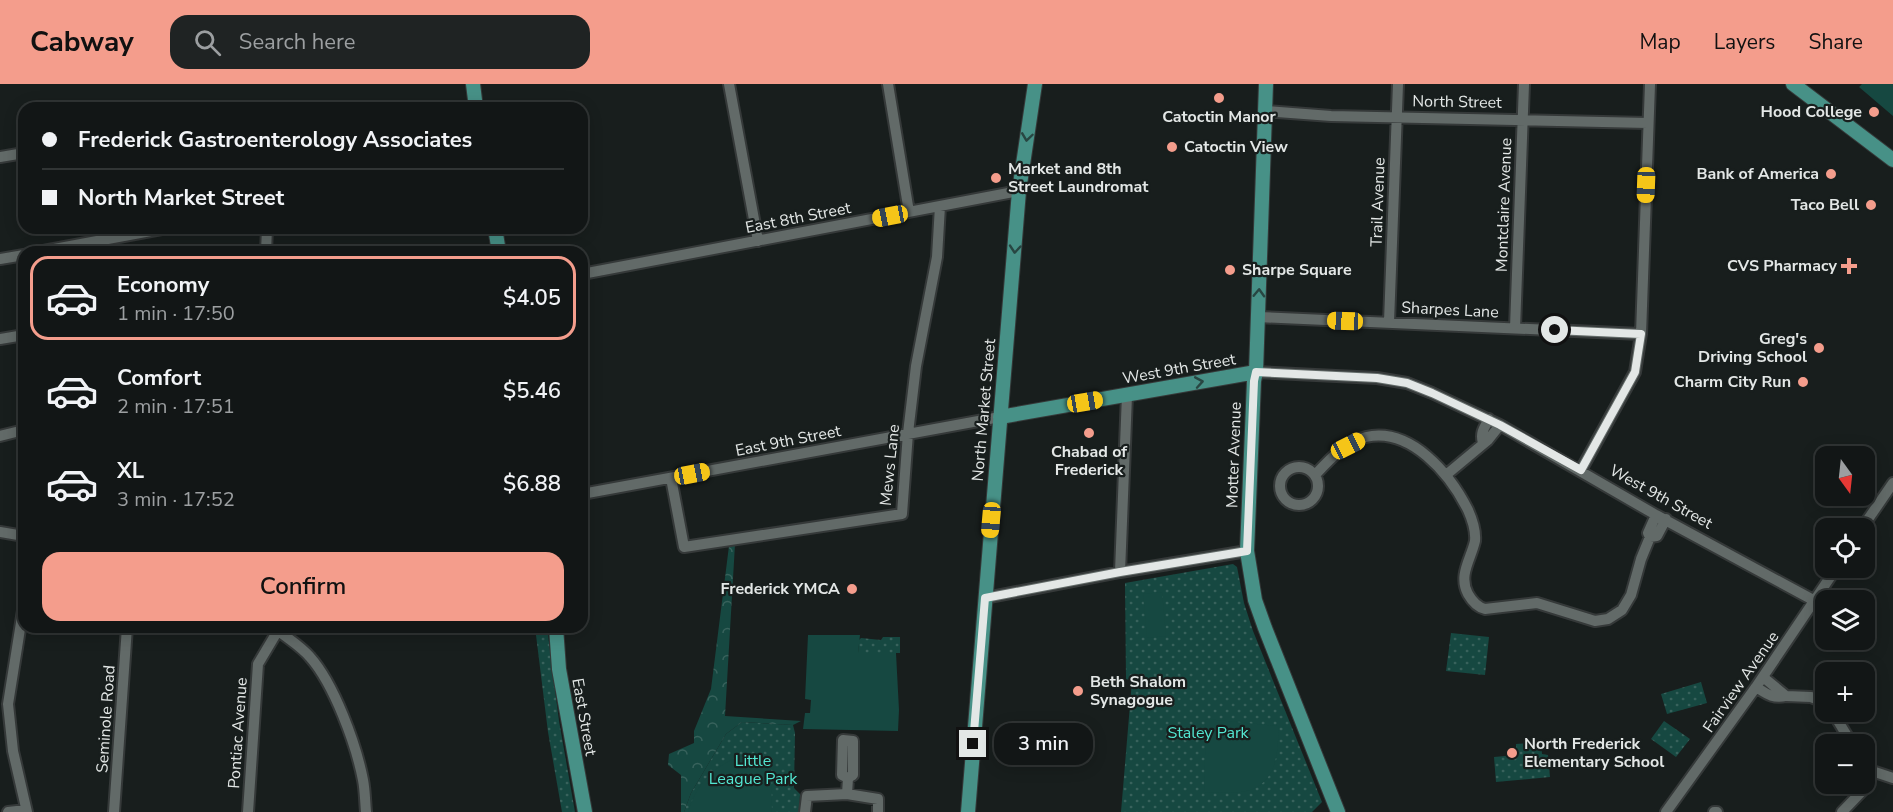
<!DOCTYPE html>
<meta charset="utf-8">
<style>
:root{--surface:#121616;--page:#1f2323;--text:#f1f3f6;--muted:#9c9fa1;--line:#313535;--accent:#f49d8c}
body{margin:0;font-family:"Nunito Sans",sans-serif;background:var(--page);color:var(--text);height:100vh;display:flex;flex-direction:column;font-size:22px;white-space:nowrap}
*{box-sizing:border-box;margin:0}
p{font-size:20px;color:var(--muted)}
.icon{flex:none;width:33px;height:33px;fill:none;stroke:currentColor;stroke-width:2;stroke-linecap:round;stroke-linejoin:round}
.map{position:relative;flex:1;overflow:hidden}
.drawer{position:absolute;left:18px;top:162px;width:570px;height:387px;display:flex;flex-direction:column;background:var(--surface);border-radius:18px;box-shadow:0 3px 15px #0003,0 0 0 2px var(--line)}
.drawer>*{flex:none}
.guide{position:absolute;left:18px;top:18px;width:570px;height:132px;border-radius:18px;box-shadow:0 3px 15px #0003,0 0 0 2px var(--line);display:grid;align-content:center;height:132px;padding:0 24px;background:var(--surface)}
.needle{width:39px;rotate:165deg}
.buttons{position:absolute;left:1815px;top:362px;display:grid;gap:12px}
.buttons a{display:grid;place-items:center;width:60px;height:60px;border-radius:12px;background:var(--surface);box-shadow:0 3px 15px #0003,0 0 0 2px var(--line);font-size:30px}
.end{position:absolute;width:27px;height:27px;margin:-14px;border:8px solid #e3e7e6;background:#111;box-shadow:0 0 0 3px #111}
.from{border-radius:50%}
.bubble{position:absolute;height:42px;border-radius:18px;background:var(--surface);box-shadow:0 3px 15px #0003,0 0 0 2px var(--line);font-size:20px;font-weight:600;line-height:42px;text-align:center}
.car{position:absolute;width:18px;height:36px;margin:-18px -9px;border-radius:8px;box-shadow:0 0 4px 2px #0007;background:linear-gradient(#f5c518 24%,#345 0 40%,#f5c518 0 76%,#345 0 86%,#f5c518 0)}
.guide b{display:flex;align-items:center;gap:21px;height:57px;font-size:22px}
.guide b+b{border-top:2px solid var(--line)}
.guide i{width:15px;height:15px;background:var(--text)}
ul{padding:10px 0 0;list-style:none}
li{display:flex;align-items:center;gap:18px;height:84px;margin:0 12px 9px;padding:0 12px;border:3px solid transparent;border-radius:18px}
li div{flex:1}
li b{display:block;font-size:22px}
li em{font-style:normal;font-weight:600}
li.on{border-color:var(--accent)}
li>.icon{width:54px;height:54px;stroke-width:1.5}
.button{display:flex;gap:12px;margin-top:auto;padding:12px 24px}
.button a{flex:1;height:69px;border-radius:18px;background:var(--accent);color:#111;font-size:24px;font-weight:600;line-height:69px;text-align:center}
header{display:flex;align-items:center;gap:36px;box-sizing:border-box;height:84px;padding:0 30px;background:var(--accent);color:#111}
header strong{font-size:28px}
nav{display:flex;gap:33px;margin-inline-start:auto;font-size:21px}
.search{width:420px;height:54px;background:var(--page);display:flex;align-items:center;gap:15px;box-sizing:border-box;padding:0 21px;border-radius:18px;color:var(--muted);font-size:22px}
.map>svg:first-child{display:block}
.grass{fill:url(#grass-dots)}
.forest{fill:url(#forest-crowns)}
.garden{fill:#164841}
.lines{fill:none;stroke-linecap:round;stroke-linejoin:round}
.minor-casing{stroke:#353939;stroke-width:14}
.major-casing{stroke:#353939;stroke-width:16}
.minor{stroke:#626a68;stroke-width:10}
.major{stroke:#479187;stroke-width:14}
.oneway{stroke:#284642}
.route{stroke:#e3e7e6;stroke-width:8}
.poi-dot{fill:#f49d8c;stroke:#181e1d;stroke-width:2}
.labels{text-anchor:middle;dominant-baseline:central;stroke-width:4.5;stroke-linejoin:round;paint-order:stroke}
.street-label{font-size:16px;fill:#e3e7e6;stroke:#181e1d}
.poi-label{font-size:16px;font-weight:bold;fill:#e3e7e6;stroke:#181e1d;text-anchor:end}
.park-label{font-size:16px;fill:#53e7d2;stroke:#181e1d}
</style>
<header>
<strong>Cabway</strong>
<div class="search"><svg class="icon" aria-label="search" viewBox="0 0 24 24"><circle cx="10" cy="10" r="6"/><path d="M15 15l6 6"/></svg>Search here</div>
<nav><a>Map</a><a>Layers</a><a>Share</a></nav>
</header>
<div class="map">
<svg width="1893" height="728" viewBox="0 0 1893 728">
<defs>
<pattern id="grass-dots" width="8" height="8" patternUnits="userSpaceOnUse" patternTransform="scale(1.5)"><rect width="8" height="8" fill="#164841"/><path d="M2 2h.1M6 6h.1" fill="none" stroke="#38625c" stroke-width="1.8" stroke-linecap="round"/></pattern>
<pattern id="forest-crowns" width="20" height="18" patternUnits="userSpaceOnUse" patternTransform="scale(1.5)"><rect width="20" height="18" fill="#164841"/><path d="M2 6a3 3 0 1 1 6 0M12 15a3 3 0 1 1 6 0" fill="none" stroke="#38625c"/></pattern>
</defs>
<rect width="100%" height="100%" fill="#181e1d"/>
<!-- grass -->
<path class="grass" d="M 1233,480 L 1237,483 L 1244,519 L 1253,547 L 1322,718 L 1312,728 L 1121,728 L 1132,597 L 1126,595 L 1125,499 Z
M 535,543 L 547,543 L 559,637 L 575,728 L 562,728 L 548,648 Z
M 1451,549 L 1489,553 L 1485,591 L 1446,587 Z
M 883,553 L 900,553 L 900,569 L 858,569 L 859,556 L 861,554 L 881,556 Z
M 1701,598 L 1707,619 L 1667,630 L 1661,610 Z
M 1664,637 L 1690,655 L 1676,673 L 1651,655 Z
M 742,638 L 793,641 L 795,649 L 794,704 L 800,710 L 799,728 L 684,728 L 691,709 L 726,650 Z
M 1541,658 L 1542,670 L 1548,671 L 1550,693 L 1496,698 L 1494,673 L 1516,671 L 1516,660 Z"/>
<!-- forest -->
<path class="forest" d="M 735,460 L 725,632 L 801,637 L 793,641 L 742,638 L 726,650 L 691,709 L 684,728 L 681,728 L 681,691 L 668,681 L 669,670 L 694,659 L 694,647 L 711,605 L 729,462 Z"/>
<!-- garden -->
<path class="garden" d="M 1862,0 L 1893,0 L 1893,32 L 1859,3 Z
M 1162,508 L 1166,552 L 1147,554 L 1143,510 Z
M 808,551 L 860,551 L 858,569 L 896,569 L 899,626 L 898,647 L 803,645 L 805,629 L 810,629 L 811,616 L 805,615 Z
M 1206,635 L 1278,642 C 1279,670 1276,704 1241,708 C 1229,709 1216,708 1204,708 Z
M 752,669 L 763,669 L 771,675 L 772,728 L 688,728 C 697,696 720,676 752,669 Z"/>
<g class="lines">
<!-- minor casing -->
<g class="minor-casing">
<path id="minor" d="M 729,0 L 758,157
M 888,0 L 909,128
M 1265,27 L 1331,32 L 1648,39
M 0,73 L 24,69
M 38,168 L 167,144
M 266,168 L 267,144
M 0,175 L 24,171
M 582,190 L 1019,107
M 1258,233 L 1641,250
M 1389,238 L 1398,0
M 1515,244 L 1524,0
M 0,255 L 24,251
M 1256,288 L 1377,294 L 1407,299 L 1432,309 L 1500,341 L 1656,431 L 1815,517
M 0,352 L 24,346
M 1483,359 C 1480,349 1484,344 1489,335
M1280 402a19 19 0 1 1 38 0a19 19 0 1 1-38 0Z
M 1581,386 L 1635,288 L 1641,250 L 1650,0
M 1315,391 C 1329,376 1345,358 1366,353 C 1411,343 1450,390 1468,426 C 1472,435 1476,447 1475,457 C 1471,475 1458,491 1468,510 C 1472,517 1477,523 1485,525 L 1537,519 L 1595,537 L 1608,535 L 1622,526 L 1631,511 L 1641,475 L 1650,453
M 1446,391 L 1488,356 L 1500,341
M 671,394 L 684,463 L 902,430 L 908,349 L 916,282 L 937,173 L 940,122
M 582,410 L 1000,333
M 1656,431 L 1648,449 L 1650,453 L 1657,452 L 1666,435
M 1862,444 L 1893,399
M 0,448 L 24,452
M 1120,488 L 1127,311
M 985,514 L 1120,488 L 1247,467
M 24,520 L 8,620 L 13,667 L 27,728
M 274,543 C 285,553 300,561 310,573 C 334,600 356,660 363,696 C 365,706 365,717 366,728
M 1756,603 C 1767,610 1773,615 1786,612 L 1763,593
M 1786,612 L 1811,613 L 1826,619
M 1832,627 L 1852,660
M 1864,678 L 1872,687 L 1893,694
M 847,710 L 848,694 L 853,691 L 853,657 L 843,656 L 842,691 L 848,694
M 8,728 L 26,726
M 114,728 L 127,543
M 248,728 L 258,580 L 280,543
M 805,728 L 807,712 L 847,710 L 878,715 L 878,728
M 1666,728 L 1756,603 L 1837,483
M 1714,728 L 1717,728
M 1842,728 L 1867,702 L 1872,687"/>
</g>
<!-- major casing -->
<g class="major-casing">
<path id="major" d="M 473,0 L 476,24
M 1266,0 L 1256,288 L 1254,297 L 1247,467 L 1255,516 L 1265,544 L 1338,728
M 1793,0 L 1893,76
M 495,144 L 499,168
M 1000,333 L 1256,288
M 556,543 L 559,585 L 585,728
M 968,728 L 1019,107 L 1035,0"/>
</g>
<!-- minor -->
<use href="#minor" class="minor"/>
<!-- major -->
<use href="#major" class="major"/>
</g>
<!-- one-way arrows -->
<defs><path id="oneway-chevron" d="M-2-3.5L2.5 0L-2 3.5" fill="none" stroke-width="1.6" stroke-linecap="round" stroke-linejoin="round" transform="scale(1.5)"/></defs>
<g class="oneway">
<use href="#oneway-chevron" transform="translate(1027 53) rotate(98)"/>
<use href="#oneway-chevron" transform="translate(1015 165) rotate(95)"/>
<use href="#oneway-chevron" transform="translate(1259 209) rotate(-88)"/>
<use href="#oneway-chevron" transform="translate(1199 298) rotate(-10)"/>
</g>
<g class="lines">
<!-- route -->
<path class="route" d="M 973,660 L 985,514 L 1120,488 L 1247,467 L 1254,297 L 1256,288 L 1377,294 L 1407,299 L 1432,309 L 1500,341 L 1581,386 L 1635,288 L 1641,250 L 1555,246"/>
</g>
<!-- markers -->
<g class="poi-dot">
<circle cx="1219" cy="14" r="6"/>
<circle cx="1874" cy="28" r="6"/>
<circle cx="1172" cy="63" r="6"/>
<circle cx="1831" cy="90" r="6"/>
<circle cx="996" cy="94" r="6"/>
<circle cx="1871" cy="121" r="6"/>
<path d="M1846 173h6v6h6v6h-6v6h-6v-6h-6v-6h6z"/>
<circle cx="1230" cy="186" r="6"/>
<circle cx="1819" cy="264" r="6"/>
<circle cx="1803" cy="298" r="6"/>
<circle cx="1089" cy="349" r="6"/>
<circle cx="852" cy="505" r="6"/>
<circle cx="1078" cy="607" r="6"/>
<circle cx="1512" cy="669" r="6"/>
</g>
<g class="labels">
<!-- street labels -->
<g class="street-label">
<text transform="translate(1457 18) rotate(1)">North Street</text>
<text transform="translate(1378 118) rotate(-88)">Trail Avenue</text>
<text transform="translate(1504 121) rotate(-88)">Montclaire Avenue</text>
<text transform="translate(798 134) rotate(-11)">East 8th Street</text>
<text transform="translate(1450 226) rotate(3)">Sharpes Lane</text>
<text transform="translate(1179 285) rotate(-10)">West 9th Street</text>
<text transform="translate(984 326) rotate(-85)">North Market Street</text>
<text transform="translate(788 357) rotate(-11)">East 9th Street</text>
<text transform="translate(1234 371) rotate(-88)">Motter Avenue</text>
<text transform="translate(890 381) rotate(-84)">Mews Lane</text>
<text transform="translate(1661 413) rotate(29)">West 9th Street</text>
<text transform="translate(1741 598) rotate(-55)">Fairview Avenue</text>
<text transform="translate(584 633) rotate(80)">East Street</text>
<text transform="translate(106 635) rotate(-86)">Seminole Road</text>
<text transform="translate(238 649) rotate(-86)">Pontiac Avenue</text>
</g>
<!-- poi labels -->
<g class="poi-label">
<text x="1862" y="28">Hood College</text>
<text x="1219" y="33" text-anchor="middle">Catoctin Manor</text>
<text x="1184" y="63" text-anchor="start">Catoctin View</text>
<text x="1008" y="85" text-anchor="start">Market and 8th<tspan x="1008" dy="18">Street Laundromat</tspan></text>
<text x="1819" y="90">Bank of America</text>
<text x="1859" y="121">Taco Bell</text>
<text x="1837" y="182">CVS Pharmacy</text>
<text x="1242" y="186" text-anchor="start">Sharpe Square</text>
<text x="1807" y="255">Greg's<tspan x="1807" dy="18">Driving School</tspan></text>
<text x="1791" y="298">Charm City Run</text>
<text x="1089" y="368" text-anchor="middle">Chabad of<tspan x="1089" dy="18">Frederick</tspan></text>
<text x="840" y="505">Frederick YMCA</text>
<text x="1090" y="598" text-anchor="start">Beth Shalom<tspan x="1090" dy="18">Synagogue</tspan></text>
<text x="1524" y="660" text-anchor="start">North Frederick<tspan x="1524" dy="18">Elementary School</tspan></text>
</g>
<!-- park labels -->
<g class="park-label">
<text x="1208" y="649">Staley Park</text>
<text x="753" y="677">Little<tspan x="753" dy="18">League Park</tspan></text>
</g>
</g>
</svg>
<div class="buttons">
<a><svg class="needle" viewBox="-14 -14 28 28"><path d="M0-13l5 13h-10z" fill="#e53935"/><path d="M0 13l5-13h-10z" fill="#9c9fa1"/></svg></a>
<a><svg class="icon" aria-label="locate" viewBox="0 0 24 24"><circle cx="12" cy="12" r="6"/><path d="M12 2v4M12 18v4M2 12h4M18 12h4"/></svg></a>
<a><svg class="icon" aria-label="layers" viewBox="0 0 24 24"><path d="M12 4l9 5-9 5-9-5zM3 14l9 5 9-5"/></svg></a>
<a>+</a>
<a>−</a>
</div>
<i class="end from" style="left:1555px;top:246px"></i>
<i class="end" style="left:973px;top:660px"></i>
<div class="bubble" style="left:994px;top:639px;width:99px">3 min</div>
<i class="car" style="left:1646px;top:101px;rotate:182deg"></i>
<i class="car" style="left:890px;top:132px;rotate:259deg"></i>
<i class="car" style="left:1345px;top:237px;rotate:272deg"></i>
<i class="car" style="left:1085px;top:318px;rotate:80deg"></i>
<i class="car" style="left:1348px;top:362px;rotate:63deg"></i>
<i class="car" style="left:692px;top:390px;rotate:79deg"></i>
<i class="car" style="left:991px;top:436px;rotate:185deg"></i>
<div class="guide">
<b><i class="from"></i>Frederick Gastroenterology Associates</b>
<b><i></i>North Market Street</b>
</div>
<section class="drawer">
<ul>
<li class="on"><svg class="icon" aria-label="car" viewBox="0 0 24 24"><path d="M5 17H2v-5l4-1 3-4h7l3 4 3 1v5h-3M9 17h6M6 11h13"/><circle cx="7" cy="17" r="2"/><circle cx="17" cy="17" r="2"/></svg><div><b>Economy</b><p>1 min · 17:50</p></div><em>$4.05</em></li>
<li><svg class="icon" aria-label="car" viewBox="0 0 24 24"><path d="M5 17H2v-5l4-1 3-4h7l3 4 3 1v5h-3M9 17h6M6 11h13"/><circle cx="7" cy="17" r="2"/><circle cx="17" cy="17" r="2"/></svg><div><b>Comfort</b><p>2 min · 17:51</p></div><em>$5.46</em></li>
<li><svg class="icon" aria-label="car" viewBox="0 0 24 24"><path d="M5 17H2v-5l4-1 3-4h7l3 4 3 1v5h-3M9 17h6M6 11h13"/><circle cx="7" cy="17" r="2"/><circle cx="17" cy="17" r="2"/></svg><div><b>XL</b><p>3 min · 17:52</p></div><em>$6.88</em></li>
</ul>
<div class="button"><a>Confirm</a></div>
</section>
</div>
